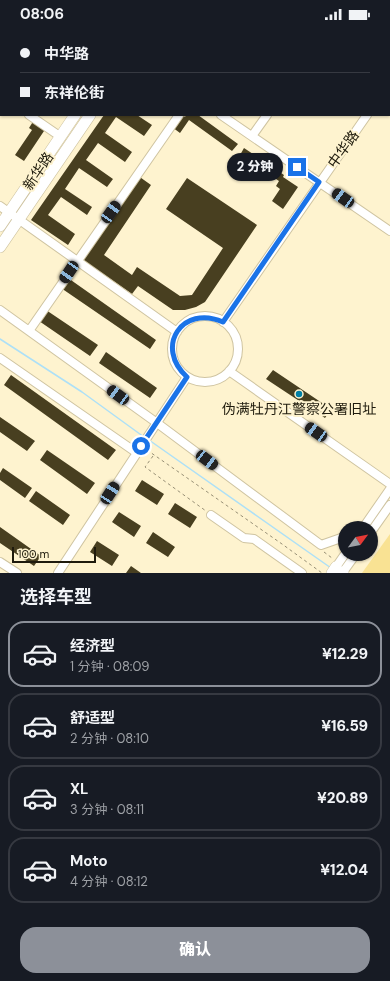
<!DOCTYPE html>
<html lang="zh">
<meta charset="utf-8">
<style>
:root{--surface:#171b24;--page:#242831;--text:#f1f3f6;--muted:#9ea1a6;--line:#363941;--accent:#8c9099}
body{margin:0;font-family:"DM Sans","Noto Sans SC",sans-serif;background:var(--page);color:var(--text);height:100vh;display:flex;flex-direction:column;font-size:15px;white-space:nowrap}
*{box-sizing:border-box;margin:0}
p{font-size:13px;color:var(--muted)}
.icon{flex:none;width:22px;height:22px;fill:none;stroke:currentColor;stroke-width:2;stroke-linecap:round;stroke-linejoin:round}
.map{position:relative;height:545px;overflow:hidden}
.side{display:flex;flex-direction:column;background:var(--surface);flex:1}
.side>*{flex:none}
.top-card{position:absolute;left:0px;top:0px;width:390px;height:88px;box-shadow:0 1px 3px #0004;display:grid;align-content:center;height:88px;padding:0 20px;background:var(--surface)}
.needle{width:26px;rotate:58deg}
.controls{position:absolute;left:338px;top:493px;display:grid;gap:8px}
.controls a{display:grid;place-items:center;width:40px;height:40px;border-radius:50%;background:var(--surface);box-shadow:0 1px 3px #0004;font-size:20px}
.scale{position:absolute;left:12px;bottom:10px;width:84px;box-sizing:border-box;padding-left:4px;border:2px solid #1f1b0d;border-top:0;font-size:11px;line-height:14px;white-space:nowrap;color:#1f1b0d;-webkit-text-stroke:3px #fef3cf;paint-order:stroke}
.end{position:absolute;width:18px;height:18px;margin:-9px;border:5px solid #1a73e8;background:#fff;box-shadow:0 0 0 2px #fff}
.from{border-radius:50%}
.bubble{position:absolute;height:28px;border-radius:14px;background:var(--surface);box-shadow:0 1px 3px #0004;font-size:13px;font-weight:800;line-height:28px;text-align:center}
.car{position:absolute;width:12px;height:24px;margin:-12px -6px;border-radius:5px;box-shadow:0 0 3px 1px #0007;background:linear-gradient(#222 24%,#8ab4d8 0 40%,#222 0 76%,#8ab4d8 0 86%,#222 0)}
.top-card b{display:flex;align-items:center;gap:14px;height:38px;font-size:15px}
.top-card b+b{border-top:1px solid var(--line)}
.top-card i{width:10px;height:10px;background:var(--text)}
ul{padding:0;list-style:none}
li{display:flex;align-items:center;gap:12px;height:66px;margin:0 8px 6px;padding:0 12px;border:2px solid var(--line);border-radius:16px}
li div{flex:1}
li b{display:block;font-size:15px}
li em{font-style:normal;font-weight:800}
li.active{border-color:var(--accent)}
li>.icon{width:36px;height:36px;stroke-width:1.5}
h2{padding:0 20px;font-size:18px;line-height:48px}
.cta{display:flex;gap:8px;margin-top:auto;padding:8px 20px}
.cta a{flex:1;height:46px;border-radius:16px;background:var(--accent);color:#fff;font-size:16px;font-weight:800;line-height:46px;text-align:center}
.status{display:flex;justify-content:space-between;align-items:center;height:28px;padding:0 20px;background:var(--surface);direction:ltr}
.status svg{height:11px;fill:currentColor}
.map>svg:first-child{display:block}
.green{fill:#f9e293}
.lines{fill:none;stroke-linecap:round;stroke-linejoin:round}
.stream{stroke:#ade0f7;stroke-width:1.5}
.building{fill:#483f20}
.minor-casing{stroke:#cfc4a1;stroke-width:10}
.major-casing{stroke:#cfc4a1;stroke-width:12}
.path{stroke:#978f75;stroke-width:1;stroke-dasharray:3 3;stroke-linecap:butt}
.minor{stroke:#fff;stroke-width:8}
.major{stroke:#fff;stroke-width:11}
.route{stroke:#1a73e8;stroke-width:5}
.poi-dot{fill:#017fa5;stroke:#fef3cf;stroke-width:1.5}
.labels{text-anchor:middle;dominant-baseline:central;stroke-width:4;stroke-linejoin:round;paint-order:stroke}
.street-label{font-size:14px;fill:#1f1b0d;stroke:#fef3cf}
.poi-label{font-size:14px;fill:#1f1b0d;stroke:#fef3cf}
</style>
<div class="status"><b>08:06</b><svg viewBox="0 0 49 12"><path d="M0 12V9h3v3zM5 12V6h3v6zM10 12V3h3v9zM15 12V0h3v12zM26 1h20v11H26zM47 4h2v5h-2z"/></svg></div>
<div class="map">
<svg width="390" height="545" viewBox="0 0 390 545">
<rect width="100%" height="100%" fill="#fef3cf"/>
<!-- green -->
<path class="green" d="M 390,506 L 390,545 L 362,545 Z"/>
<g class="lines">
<!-- stream -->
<path class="stream" d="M 34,1 L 35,0
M 0,48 L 1,47
M 0,311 L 82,364 L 144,409
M 149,412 L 331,540"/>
</g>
<!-- building -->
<path class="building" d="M 104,87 L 137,87 L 152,97 L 144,108 L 116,89 L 105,105 L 132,124 L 125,134 L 98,115 L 86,132 L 113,151 L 107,159 L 79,140 L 65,161 L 92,179 L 87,187 L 61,169 L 48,187 L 75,206 L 68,217 L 31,192 Z
M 183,87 L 185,89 L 186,87 L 198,87 L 238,116 L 232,123 L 189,92 L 180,105 L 172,99 Z
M 34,92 L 46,100 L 24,133 L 15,127 L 32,102 L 29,100 Z
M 244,120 L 284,147 L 283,149 L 298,159 L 283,181 L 272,173 L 280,161 L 276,158 L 279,153 L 240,127 Z
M 137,147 L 151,157 L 104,227 L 132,247 L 137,239 L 180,268 L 192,267 L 223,220 L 166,181 L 187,150 L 257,197 L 205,274 L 196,279 L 185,282 L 173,282 L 138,258 L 132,266 L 80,230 Z
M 68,250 L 156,312 L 150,321 L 61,260 Z
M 46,282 L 98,317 L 90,328 L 39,293 Z
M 106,324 L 157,360 L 150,370 L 99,335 Z
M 273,342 L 331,381 L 325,390 L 266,351 Z
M 11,347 L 116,422 L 108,432 L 4,357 Z
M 0,389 L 35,413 L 27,423 L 0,404 Z
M 47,422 L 95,455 L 87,466 L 40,432 Z
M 3,440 L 32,460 L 25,470 L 0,452 L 0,445 Z
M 142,452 L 164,466 L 157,477 L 135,463 Z
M 36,463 L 70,487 L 63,497 L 29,473 Z
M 175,475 L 197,489 L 190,500 L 168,486 Z
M 119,484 L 141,498 L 134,509 L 112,494 Z
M 0,499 L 41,528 L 34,538 L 0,515 Z
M 153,504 L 175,519 L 168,529 L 146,515 Z
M 97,513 L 119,527 L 112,538 L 90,524 Z
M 131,538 L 141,545 L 126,545 Z"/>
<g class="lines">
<!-- minor casing -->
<g class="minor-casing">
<path id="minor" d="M 93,0 L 95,1
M 10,1 L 11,0
M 47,1 L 47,0
M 238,1 L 239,0
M 328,1 L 328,0
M 0,16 L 1,15
M 389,56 L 390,55
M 0,67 L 1,66
M 29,87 L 61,109
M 221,87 L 390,203
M 252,108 L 267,87
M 0,178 L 177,304
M 0,282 L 157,395 L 321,517 L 341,510 L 345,513
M172 321a33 33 0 1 1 66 0a33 33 0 1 1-66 0Z
M 223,294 L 367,87
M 29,303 L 179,87
M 0,330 L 137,425
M 229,343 L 390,456
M 211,487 L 244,510 L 254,511 L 302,545
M 363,500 L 390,461
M 371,504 L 390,477
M 0,534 L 17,545
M 336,539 L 345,526
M 343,544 L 356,526
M 58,545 L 187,349"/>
</g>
<!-- major casing -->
<g class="major-casing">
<path id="major" d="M 133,1 L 134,0
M 149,1 L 150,0
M 0,198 L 75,87
M 0,219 L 90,87
M 332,545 L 336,539
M 343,545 L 343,544"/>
</g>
<!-- path -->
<path class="path" d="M 147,422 L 282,516 L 322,545
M 153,428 L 145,439 L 206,483
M 324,524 L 332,530"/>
<!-- minor -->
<use href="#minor" class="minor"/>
<!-- major -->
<use href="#major" class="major"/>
</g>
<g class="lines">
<!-- route -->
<path class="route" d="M 141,418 L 187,349 C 154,319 182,276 223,294 L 319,154 L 297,139"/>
</g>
<!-- markers -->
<circle class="poi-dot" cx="299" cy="366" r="4"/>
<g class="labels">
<!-- street labels -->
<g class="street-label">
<text transform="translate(343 121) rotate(-54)">中华路</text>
<text transform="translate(38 143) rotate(-56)">新华路</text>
</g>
<!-- poi labels -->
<g class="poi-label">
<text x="299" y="381">伪满牡丹江警察公署旧址</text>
</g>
</g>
</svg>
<div class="controls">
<a><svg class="needle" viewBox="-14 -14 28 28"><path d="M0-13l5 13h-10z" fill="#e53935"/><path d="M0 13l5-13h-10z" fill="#9ea1a6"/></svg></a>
</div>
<div class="scale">100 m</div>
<i class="end from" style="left:141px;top:418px"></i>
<i class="end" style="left:297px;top:139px"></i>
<div class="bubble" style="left:227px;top:125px;width:56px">2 分钟</div>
<i class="car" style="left:343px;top:170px;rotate:305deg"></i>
<i class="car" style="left:111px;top:184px;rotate:35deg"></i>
<i class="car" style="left:69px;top:244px;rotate:214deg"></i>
<i class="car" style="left:118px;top:367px;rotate:306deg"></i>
<i class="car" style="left:316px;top:404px;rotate:305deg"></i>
<i class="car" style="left:207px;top:432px;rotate:127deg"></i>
<i class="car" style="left:110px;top:465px;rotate:33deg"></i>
<div class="top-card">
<b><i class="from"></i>中华路</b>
<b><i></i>东祥伦街</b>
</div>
</div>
<section class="side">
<h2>选择车型</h2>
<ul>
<li class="active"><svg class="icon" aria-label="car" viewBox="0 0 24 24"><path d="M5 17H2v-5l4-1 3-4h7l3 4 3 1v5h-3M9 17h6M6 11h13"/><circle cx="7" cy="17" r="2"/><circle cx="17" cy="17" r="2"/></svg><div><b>经济型</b><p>1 分钟 · 08:09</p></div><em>¥12.29</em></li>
<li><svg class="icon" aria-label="car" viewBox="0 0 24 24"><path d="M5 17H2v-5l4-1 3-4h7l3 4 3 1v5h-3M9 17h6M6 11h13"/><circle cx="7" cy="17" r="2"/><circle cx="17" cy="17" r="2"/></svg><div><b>舒适型</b><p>2 分钟 · 08:10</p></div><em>¥16.59</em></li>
<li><svg class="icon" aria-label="car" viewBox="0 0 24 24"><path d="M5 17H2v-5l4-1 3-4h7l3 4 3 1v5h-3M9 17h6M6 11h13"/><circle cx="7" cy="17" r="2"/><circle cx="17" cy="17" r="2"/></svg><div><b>XL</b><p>3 分钟 · 08:11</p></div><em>¥20.89</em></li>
<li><svg class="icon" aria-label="car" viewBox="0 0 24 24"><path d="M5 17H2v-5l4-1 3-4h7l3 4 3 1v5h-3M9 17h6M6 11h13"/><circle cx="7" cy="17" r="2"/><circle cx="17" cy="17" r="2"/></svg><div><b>Moto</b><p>4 分钟 · 08:12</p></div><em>¥12.04</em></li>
</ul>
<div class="cta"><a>确认</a></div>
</section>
